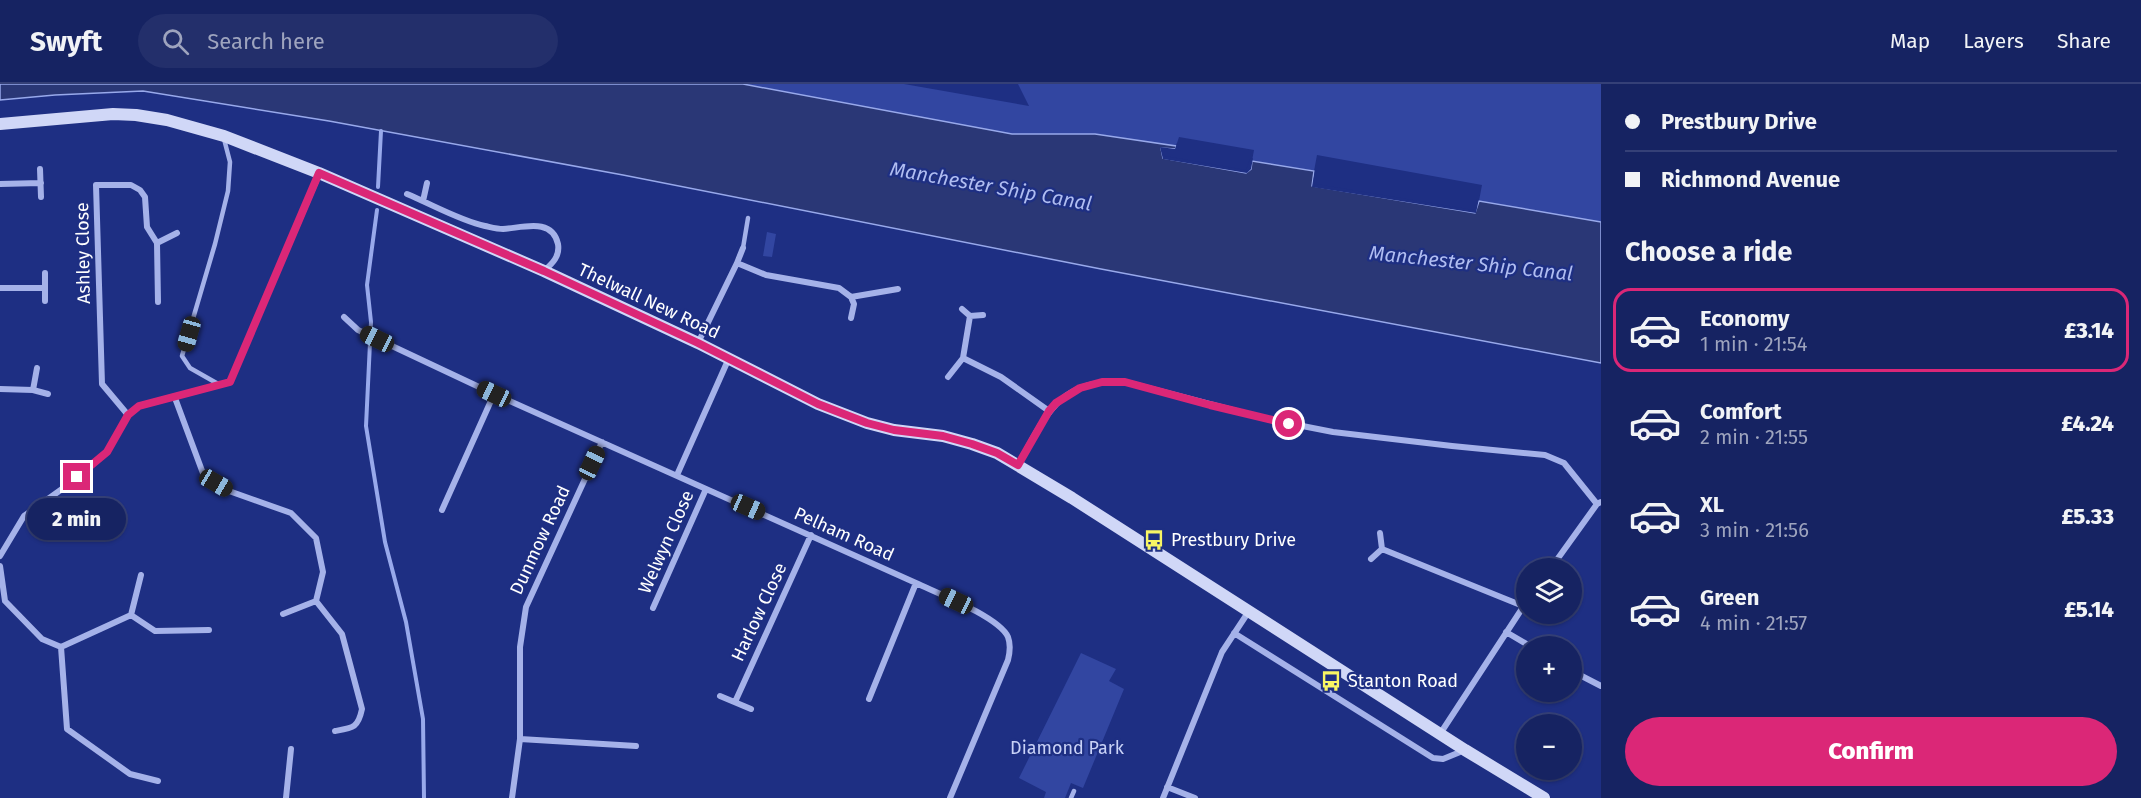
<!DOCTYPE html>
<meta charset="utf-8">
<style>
:root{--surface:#162362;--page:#232f6b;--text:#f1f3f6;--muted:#9ea4be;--line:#354077;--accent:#db2777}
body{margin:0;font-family:"Fira Sans",sans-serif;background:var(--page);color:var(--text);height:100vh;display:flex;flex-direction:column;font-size:22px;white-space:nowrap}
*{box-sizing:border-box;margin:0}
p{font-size:20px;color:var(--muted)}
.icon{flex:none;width:33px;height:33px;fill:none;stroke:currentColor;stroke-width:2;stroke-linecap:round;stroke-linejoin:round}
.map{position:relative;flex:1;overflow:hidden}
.panel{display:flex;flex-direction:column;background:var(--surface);width:540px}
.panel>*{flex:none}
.banner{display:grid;align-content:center;height:132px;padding:0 24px;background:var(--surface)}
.tools{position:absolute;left:1516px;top:474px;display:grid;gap:12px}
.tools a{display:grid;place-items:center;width:66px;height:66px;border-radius:50%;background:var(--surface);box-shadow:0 2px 4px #0004,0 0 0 2px var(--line);font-size:30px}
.end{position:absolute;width:27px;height:27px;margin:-14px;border:8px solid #db2777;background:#fff;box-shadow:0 0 0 3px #fff}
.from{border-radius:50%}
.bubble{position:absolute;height:42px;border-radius:21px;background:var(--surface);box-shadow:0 2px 4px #0004,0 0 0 2px var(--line);font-size:20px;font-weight:800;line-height:42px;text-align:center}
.car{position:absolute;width:18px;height:36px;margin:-18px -9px;border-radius:8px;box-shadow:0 0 4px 2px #0007;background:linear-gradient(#222 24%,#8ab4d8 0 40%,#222 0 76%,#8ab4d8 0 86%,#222 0)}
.banner b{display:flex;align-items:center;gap:21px;height:57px;font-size:22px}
.banner b+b{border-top:2px solid var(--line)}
.banner i{width:15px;height:15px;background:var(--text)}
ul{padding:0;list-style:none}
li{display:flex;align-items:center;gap:18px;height:84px;margin:0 12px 9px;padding:0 12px;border:3px solid transparent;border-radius:18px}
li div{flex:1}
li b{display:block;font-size:22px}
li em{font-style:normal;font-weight:800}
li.selected{border-color:var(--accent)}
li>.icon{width:54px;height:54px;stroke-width:1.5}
h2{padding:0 24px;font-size:27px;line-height:72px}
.cta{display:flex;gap:12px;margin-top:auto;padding:12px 24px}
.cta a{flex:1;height:69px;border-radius:36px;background:var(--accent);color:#fff;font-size:24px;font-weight:800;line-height:69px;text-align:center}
header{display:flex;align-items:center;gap:36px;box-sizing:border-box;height:84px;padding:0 30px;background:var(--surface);border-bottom:2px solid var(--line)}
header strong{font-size:28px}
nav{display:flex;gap:33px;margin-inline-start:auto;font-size:21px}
.search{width:420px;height:54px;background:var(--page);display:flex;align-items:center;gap:15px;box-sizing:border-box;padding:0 21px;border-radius:33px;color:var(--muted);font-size:22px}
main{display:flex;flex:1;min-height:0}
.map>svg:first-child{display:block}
.green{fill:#3246a1}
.water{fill:#2a3776;stroke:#98a9eb;stroke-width:1.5}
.pier{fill:#1e2f83}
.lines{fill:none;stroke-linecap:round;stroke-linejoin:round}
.stream{stroke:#98a9eb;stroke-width:4}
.lane{stroke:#a5b2e9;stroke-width:4.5}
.street{stroke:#a5b2e9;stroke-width:6}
.secondary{stroke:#d0d7f7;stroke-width:12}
.route{stroke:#db2777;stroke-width:8}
.labels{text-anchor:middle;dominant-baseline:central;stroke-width:4.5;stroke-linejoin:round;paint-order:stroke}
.street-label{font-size:18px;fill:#fff;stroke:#1e2f83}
.poi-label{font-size:18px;fill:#fff;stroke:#1e2f83;text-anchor:start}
.park-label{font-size:18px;fill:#c9d2f7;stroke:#1e2f83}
.water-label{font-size:20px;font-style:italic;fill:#b0bdf1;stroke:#1e2f83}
</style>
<header>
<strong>Swyft</strong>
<div class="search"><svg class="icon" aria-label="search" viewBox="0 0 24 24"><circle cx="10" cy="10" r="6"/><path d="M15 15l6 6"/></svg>Search here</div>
<nav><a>Map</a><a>Layers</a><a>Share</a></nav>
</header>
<main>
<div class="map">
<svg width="1601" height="714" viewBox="0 0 1601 714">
<rect width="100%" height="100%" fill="#1e2f83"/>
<!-- green -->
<path class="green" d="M 743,0 L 904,0 L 1029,22 L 1018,0 L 1601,0 L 1601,138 L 1479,117 L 1482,101 L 1317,71 L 1314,87 L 1252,77 L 1254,66 L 1179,53 L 1176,62 L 1095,50 L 1012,50 Z
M 767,148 L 776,150 L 772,173 L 763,172 Z
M 1081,569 L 1116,585 L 1109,597 L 1124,605 L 1083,704 L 1071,699 L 1065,714 L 1044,714 L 1046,708 L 1019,694 Z"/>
<!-- water -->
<path class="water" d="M 0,0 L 743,0 L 1012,50 L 1095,50 L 1176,62 L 1176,65 L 1161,64 L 1163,74 L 1246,89 L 1251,85 L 1252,77 L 1314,87 L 1312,102 L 1475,129 L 1479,117 L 1601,138 L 1601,279 L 1101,185 L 623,91 L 329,37 L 143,7 L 55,11 L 0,16 Z"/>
<!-- pier -->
<path class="pier" d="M 1177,59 L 1179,62 L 1178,67 L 1164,67 L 1165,72 L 1246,86 L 1250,75 L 1253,74 L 1251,85 L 1247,89 L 1163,75 L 1160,63 L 1175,65 Z
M 1315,85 L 1317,87 L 1316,100 L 1474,126 L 1476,116 L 1479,114 L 1476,129 L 1312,103 Z"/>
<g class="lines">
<!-- stream -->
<path class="stream" d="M 378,103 L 381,47
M 377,126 L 367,201 L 371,238 L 366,342 L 385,458 L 406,538 L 423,635 L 424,714"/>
<!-- lane -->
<path class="lane" d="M 743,164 L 748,134
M 220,301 L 190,284 L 182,272 L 215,160 L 228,107 L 230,78 L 224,55
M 1071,714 L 1074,707"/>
<!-- street -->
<path class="street" d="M 40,85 L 41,113
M 0,100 L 41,99
M 407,110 C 431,120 461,137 485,142 C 490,143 497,145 503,145 C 522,144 552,133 558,160 C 560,172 553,179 544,187
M 423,117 L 427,99
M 737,179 L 743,164
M 45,189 L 45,217
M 0,204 L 45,204
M 851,213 L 898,205
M 158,218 L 157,159 L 177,149
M 962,225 L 970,232 L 963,274 L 1001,293 L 1049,327
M 970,232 L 983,231
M 344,233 L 358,246 L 494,310 L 916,499 C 937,509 999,533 1008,553 C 1011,561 1010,568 1008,576 L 950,714
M 698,259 L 737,179 L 766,191 L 839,204 L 851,213 L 854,220 L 851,234
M 37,284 L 33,306 L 48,310
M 948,293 L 963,274
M 0,305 L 33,306
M 175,314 L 204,392 L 229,407 L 291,429 L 316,454 L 323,488 L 316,517 L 283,530
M 128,331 L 102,300 L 96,101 L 131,101 L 140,106 L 145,113 L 147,143 L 157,159
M 1018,381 C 1046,331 1059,294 1125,298 L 1267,335 L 1333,348 L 1452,362 L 1545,371 L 1564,379 L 1597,420
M 677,391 L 729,274
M 442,426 L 494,310
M 1382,465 L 1523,522
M 0,472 L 24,432 L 62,405 L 107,368 L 128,331 L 139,322 L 230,298 L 319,90
M 1371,475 L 1382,465 L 1380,449
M 0,482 L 5,517 L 42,555 L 61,563 L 67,645 L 130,690 L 158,697
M 1551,484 L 1597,420 L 1601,418
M 141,491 L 131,531 L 155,547 L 209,546
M 316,517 L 342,550 L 362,625 C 358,644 353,644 335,647
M 653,524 L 706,405
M 1506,548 L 1530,562
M 1234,549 L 1433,674 L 1443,675 L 1465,666
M 61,563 L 131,531
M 1572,587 L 1601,602
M 720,612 L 751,625
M 869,615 L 916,499
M 735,618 L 811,451
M 1440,650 L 1527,517
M 520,655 L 636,662
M 1167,703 L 1195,714
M 286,714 L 291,665
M 512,714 L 520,655 L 520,563 L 526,523 L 602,358
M 1163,714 L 1222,568 L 1249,527"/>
<!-- secondary -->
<path class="secondary" d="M 0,40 L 113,30 L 136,31 L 167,36 L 224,52 L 319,89 L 544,187 L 698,259 L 818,320 L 867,339 L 894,346 L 943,352 L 972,360 L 997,369 L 1072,414 L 1465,666 L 1544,714"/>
</g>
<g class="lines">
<!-- route -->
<path class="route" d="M 77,393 L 107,368 L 128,331 L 139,322 L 230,298 L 319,89 L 544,187 L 698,259 L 818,320 L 867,339 L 894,346 L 943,352 L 972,360 L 997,369 L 1018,381 L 1049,327 L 1056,319 L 1080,304 L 1102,298 L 1125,298 L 1210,321 L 1289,340"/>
</g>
<!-- icons -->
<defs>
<g id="bus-bare" transform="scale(1.62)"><path d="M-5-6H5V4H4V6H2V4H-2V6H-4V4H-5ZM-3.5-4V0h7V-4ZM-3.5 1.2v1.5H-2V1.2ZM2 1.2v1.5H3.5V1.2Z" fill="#f8f564" stroke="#1e2f83" stroke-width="2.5" paint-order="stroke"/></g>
</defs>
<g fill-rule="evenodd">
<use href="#bus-bare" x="1154" y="456"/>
<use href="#bus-bare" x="1331" y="597"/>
</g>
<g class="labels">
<!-- street labels -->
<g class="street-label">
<text transform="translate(83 169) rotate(-91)">Ashley Close</text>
<text transform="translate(649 217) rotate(25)">Thelwall New Road</text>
<text transform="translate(844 450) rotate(24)">Pelham Road</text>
<text transform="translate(540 456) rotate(-65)">Dunmow Road</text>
<text transform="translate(666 458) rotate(-66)">Welwyn Close</text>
<text transform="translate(759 528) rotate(-65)">Harlow Close</text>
</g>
<!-- poi labels -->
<g class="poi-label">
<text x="1171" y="456">Prestbury Drive</text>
<text x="1348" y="597">Stanton Road</text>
</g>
<!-- park labels -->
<g class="park-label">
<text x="1067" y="664">Diamond Park</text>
</g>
<!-- water labels -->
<g class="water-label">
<text transform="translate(991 102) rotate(10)">Manchester Ship Canal</text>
<text transform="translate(1471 179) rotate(6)">Manchester Ship Canal</text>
</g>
</g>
</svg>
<div class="tools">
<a><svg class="icon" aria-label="layers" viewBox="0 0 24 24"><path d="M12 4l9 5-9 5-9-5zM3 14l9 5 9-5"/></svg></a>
<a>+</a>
<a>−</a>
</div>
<i class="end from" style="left:1289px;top:340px"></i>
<i class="end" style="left:77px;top:393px"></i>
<div class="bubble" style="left:27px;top:414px;width:99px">2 min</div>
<i class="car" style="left:189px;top:250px;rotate:196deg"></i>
<i class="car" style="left:377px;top:255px;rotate:296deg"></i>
<i class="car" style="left:494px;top:310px;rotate:295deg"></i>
<i class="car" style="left:592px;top:379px;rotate:25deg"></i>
<i class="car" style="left:216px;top:399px;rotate:120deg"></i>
<i class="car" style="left:748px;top:423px;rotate:114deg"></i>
<i class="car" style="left:956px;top:517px;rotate:295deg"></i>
</div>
<section class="panel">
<div class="banner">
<b><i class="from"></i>Prestbury Drive</b>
<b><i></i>Richmond Avenue</b>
</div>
<h2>Choose a ride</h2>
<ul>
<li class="selected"><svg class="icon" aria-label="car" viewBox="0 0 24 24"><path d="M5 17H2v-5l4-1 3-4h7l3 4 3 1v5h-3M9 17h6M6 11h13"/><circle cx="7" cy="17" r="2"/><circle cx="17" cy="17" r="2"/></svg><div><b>Economy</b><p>1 min · 21:54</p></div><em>£3.14</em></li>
<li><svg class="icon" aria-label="car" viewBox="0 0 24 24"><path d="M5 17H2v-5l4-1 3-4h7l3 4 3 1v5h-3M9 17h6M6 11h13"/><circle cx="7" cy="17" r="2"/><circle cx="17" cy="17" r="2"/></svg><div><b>Comfort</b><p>2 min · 21:55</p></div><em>£4.24</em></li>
<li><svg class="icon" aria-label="car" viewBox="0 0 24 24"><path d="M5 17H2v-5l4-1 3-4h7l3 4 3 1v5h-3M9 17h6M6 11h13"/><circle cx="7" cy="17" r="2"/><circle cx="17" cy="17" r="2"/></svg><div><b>XL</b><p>3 min · 21:56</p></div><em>£5.33</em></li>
<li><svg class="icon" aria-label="car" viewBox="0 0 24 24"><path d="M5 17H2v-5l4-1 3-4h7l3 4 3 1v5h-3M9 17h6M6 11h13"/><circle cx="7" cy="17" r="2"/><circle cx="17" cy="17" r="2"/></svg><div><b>Green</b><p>4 min · 21:57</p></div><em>£5.14</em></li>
</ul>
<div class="cta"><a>Confirm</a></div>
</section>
</main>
